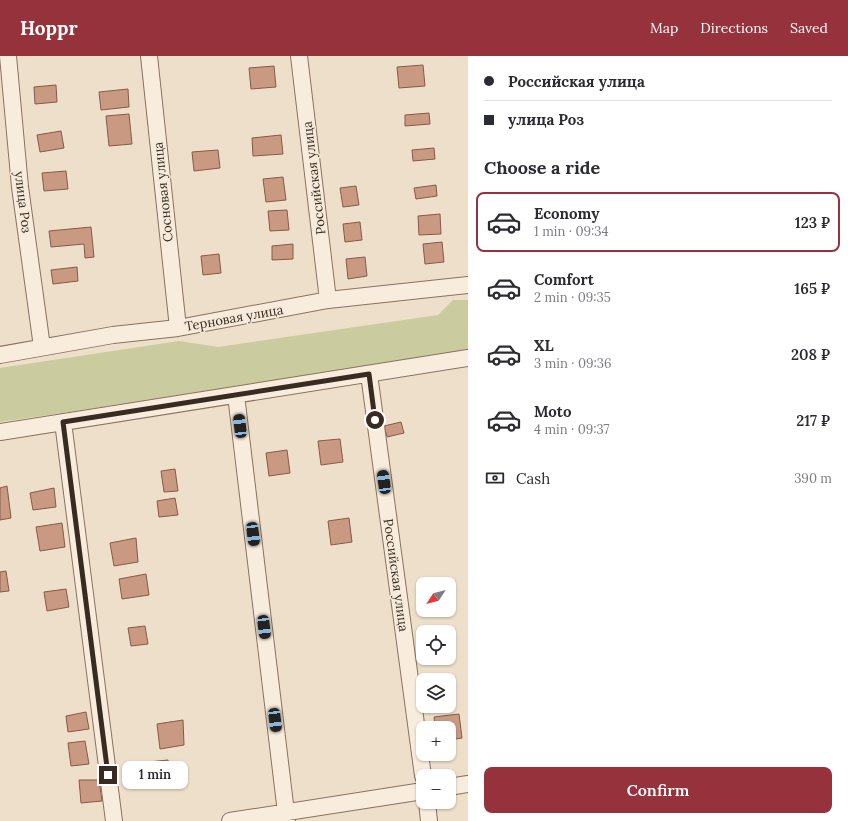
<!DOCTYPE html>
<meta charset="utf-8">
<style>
:root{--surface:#fff;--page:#f7f7f7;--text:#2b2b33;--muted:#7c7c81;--line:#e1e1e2;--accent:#95323c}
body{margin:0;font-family:Lora,serif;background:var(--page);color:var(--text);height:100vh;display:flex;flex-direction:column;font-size:15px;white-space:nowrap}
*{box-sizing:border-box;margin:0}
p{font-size:13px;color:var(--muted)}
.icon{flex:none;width:22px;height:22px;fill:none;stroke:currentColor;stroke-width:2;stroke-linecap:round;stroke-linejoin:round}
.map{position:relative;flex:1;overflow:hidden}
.sheet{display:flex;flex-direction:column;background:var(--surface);width:380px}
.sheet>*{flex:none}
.banner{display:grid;align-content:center;height:88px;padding:0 16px;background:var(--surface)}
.needle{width:26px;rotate:234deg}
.buttons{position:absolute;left:416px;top:521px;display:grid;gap:8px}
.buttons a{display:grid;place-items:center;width:40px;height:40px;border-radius:8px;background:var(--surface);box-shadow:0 1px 3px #0004;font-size:20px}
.end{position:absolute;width:18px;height:18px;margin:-9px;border:5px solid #3a2b22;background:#fff;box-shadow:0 0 0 2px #fff}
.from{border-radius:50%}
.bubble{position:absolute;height:28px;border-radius:8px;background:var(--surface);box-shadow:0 1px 3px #0004;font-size:13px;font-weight:600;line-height:28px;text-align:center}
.car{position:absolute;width:12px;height:24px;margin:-12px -6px;border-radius:5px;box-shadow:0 0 3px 1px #0007;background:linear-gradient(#222 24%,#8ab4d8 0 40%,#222 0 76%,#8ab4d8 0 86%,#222 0)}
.banner b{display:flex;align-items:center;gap:14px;height:38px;font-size:15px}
.banner b+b{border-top:1px solid var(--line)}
.banner i{width:10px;height:10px;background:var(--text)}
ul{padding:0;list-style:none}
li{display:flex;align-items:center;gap:12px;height:60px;margin:0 8px 6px;padding:0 8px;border:2px solid transparent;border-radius:8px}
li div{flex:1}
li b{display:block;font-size:15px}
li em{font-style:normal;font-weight:600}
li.active{border-color:var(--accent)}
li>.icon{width:36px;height:36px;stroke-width:1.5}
h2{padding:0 16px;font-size:18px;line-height:48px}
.pay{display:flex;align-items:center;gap:10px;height:44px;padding:0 16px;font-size:15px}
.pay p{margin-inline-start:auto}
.cta{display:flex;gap:8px;margin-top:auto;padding:8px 16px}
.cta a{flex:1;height:46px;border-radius:8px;background:var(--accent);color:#fff;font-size:16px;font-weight:600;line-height:46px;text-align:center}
header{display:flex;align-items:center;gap:24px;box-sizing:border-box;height:56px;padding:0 20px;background:var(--accent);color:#fff}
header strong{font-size:19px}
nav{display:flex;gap:22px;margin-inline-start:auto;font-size:14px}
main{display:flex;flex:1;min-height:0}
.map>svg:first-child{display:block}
.green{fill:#cacb9e}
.building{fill:#c99982;stroke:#875a46}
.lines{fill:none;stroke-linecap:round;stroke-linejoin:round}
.minor-casing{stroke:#89725f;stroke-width:18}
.minor{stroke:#f8eddd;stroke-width:16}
.route{stroke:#3a2b22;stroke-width:5}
.labels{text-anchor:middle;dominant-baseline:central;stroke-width:3;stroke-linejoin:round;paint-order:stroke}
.street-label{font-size:13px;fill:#3a2b22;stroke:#f5ead9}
</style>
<header>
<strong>Hoppr</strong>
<nav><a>Map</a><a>Directions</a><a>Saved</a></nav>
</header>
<main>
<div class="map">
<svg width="468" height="765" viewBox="0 0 468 765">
<rect width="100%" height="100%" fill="#eddfca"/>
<!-- green -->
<path class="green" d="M 453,244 L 468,244 L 468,298 L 0,366 L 0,312 L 179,285 L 218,291 L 438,259 Z"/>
<!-- building -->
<path class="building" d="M 423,9 L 425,30 L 399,32 L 397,11 Z
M 274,10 L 276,31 L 251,33 L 249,12 Z
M 56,29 L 57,46 L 35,48 L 34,31 Z
M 128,33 L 129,51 L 101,54 L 99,36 Z
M 429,57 L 430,68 L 405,70 L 405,59 Z
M 129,58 L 132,88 L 109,90 L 106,60 Z
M 61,75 L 64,92 L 40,96 L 37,79 Z
M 281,79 L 283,98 L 253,100 L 252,82 Z
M 434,92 L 435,103 L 413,105 L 412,94 Z
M 218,94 L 220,112 L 194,115 L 192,96 Z
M 66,115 L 68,133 L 44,135 L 42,117 Z
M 283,121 L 286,144 L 266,146 L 263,123 Z
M 436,129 L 437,140 L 416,143 L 414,132 Z
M 356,130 L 359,149 L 343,151 L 340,132 Z
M 287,154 L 289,174 L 270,175 L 268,155 Z
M 440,158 L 441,178 L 419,179 L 418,160 Z
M 360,166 L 362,184 L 345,186 L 343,168 Z
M 91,171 L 94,201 L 85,202 L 84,188 L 51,191 L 49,175 Z
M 442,186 L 444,206 L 425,208 L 423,188 Z
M 293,188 L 293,203 L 272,204 L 272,190 Z
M 219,198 L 221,217 L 203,219 L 201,200 Z
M 365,201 L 367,220 L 348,223 L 346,203 Z
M 77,211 L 78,225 L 53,228 L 51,214 Z
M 401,366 L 404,377 L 387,381 L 384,370 Z
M 340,383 L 343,406 L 321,409 L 318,385 Z
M 287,394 L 290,417 L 269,420 L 266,397 Z
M 175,413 L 178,435 L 164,436 L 161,415 Z
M 7,430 L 11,462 L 0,464 L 0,432 Z
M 54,432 L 56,451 L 33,454 L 30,437 Z
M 175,442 L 178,459 L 159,461 L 157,445 Z
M 349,462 L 352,486 L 331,489 L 328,465 Z
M 62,467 L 65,491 L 40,495 L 36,471 Z
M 136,482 L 138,506 L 114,510 L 110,487 Z
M 6,515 L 9,535 L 0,536 L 0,516 Z
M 146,518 L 149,539 L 122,543 L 119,523 Z
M 66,533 L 69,551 L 47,555 L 44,536 Z
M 145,570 L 148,588 L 131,590 L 128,572 Z
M 86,656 L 89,673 L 68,676 L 66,660 Z
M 459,658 L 462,682 L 449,684 L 449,672 L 435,672 L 434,661 Z
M 183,664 L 184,689 L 160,693 L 157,668 Z
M 85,685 L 89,708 L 71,710 L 68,687 Z
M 168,704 L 172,725 L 153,728 L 149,706 Z
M 79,724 L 99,724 L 102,745 L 81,747 Z"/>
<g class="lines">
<!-- minor casing -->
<g class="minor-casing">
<path id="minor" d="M 8,0 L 20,131 L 42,291
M 149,0 L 178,272
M 299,0 L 328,244
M 0,299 L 113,279 L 178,272 L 328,244 L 468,229
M 369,318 L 423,720
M 236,339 L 287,765
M 63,366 L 114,765
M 0,376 L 468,302
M 449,731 L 468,728
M 427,746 L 429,765
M 230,765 L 423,735"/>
</g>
<!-- minor -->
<use href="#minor" class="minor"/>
</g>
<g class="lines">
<!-- route -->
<path class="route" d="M 108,719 L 63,366 L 369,318 L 375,364"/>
</g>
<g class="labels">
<!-- street labels -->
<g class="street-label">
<text transform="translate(314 122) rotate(-97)">Российская улица</text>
<text transform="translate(163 136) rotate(-96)">Сосновая улица</text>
<text transform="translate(23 146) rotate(83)">улица Роз</text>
<text transform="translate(234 262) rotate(-10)">Терновая улица</text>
<text transform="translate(396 519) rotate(82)">Российская улица</text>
</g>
</g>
</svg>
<div class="buttons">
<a><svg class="needle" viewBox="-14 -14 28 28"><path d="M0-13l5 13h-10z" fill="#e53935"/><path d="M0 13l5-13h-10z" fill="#7c7c81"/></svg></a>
<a><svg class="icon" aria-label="locate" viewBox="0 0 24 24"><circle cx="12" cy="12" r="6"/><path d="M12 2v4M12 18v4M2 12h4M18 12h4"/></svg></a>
<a><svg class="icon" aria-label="layers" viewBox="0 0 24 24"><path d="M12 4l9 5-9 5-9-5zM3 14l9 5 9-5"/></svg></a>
<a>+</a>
<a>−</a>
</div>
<i class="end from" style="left:375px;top:364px"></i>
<i class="end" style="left:108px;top:719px"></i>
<div class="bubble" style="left:122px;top:705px;width:66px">1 min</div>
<i class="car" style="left:240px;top:370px;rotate:353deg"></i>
<i class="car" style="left:384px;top:426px;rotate:352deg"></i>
<i class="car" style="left:253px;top:478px;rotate:173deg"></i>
<i class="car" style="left:264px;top:571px;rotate:173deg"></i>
<i class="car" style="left:275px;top:664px;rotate:173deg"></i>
</div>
<section class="sheet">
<div class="banner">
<b><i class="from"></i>Российская улица</b>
<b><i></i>улица Роз</b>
</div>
<h2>Choose a ride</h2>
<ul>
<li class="active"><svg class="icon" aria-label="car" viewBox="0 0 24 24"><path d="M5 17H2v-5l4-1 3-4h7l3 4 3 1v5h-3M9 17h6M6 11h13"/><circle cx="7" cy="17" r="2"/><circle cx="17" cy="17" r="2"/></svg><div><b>Economy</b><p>1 min · 09:34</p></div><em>123 ₽</em></li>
<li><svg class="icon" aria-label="car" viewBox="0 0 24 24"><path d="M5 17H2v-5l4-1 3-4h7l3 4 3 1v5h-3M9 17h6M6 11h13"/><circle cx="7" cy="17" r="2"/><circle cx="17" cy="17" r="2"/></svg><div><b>Comfort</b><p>2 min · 09:35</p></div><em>165 ₽</em></li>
<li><svg class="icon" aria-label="car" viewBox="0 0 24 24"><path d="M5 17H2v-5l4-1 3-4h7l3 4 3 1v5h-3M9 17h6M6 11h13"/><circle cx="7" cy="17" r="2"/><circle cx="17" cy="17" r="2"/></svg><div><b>XL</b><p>3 min · 09:36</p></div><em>208 ₽</em></li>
<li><svg class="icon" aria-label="car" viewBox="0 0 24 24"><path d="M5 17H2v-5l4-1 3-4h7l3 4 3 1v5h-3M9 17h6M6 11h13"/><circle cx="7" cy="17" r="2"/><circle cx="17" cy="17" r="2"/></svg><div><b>Moto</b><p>4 min · 09:37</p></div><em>217 ₽</em></li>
</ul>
<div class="pay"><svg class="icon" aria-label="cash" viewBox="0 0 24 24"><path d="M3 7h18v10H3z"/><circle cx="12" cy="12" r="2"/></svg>Cash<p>390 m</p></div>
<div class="cta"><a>Confirm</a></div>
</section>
</main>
